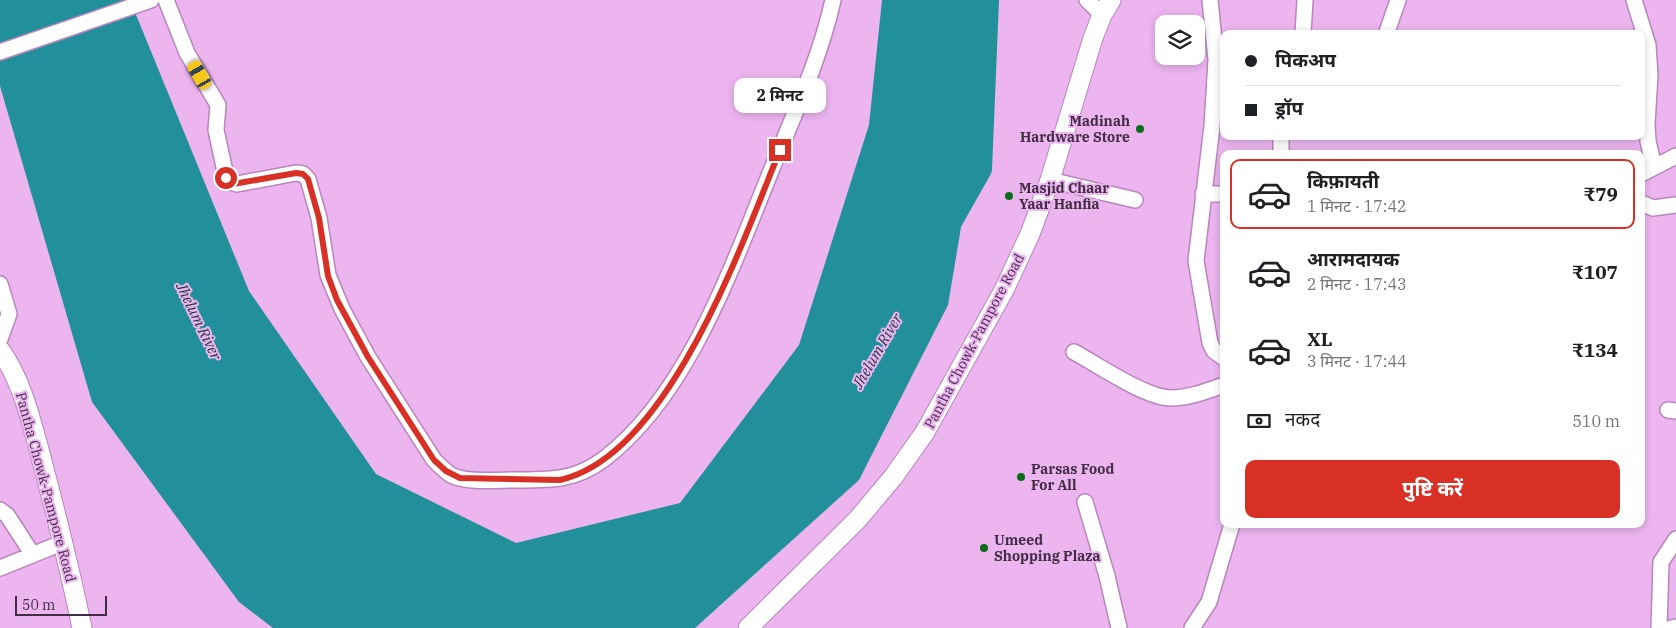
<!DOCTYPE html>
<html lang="hi">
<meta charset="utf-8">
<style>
:root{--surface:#fff;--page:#f6f6f6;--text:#202124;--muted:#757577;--line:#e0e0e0;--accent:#d93025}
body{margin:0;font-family:"IBM Plex Serif","Noto Sans Devanagari",serif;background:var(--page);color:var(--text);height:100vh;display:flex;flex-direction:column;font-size:19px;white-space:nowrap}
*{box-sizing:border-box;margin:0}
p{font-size:16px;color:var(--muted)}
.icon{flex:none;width:28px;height:28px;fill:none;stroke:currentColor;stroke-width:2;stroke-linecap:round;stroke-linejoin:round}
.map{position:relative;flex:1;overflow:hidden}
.drawer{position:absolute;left:1220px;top:150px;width:425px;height:378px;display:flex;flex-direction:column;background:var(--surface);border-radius:10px;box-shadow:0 2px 8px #0003}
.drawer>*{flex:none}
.top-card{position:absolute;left:1220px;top:30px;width:425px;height:110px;border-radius:10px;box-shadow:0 2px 8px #0003;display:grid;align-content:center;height:110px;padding:0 25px;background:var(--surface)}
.fabs{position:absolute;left:1155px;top:15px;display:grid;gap:10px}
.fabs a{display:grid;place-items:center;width:50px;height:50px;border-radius:10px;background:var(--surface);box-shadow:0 2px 8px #0003;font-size:25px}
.scale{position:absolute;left:15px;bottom:12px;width:92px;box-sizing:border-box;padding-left:5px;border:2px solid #422d44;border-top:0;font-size:14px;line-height:18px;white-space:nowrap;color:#422d44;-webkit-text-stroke:4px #ecb5f0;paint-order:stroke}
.end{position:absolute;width:22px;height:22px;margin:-11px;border:6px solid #d93025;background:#fff;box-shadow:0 0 0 2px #fff}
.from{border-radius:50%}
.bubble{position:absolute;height:35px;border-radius:10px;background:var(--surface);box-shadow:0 2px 8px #0003;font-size:16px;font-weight:700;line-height:35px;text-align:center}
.car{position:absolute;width:15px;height:30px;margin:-15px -8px;border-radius:6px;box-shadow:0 0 4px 1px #0007;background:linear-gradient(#f5c518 24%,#345 0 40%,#f5c518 0 76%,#345 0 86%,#f5c518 0)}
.top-card b{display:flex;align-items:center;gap:18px;height:48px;font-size:19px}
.top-card b+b{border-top:1px solid var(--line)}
.top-card i{width:12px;height:12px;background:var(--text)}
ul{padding:9px 0 0;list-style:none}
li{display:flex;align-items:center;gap:15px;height:70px;margin:0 10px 8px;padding:0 15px;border:2px solid transparent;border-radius:10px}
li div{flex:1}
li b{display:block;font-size:19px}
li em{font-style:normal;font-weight:700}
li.current{border-color:var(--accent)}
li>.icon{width:45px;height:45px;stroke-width:1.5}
.pay{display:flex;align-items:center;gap:12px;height:55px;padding:0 25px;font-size:19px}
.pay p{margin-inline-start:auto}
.cta{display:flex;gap:10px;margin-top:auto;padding:10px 25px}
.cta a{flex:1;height:58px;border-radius:10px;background:var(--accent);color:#fff;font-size:20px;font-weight:700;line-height:58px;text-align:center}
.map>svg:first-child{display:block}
.water{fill:#22909a}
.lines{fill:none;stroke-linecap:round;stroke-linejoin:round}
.river{stroke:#22909a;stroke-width:22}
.minor-casing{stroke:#b985bd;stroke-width:18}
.major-casing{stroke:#b985bd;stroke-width:21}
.minor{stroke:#fff;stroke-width:15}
.major{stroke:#fff;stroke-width:19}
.route{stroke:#d93025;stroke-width:6}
.poi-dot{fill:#0a6c18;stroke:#ecb5f0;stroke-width:2}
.labels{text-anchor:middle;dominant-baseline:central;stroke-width:4;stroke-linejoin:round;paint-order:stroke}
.poi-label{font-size:14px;font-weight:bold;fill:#422d44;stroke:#ecb5f0;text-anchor:start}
.street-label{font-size:14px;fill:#422d44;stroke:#ecb5f0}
.water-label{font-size:15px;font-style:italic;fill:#1b3a3d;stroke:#ecb5f0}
</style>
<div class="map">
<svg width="1676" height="628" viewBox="0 0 1676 628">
<rect width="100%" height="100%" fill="#ecb5f0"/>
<!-- water -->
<path class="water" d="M 0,0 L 130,0 L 249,291 L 376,474 L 516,543 L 680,503 L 799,345 L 869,125 L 882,0 L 999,0 L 948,305 L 859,480 L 695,628 L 273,628 L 239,602 L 92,402 L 0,86 Z"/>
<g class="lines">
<!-- river -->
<path class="river" d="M 951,222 L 981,169 L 988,0"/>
<!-- minor casing -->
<g class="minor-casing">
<path id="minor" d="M 166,0 L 187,53 L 218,105 L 216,130 L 227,181 L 237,184 L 296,173 L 303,174 L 308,179 L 319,218 L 328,275 L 342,309 L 368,357 L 434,460 C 439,465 445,471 451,475 C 465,483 498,480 515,480 C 550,480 575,481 604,459 C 689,394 732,266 771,171 C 794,114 820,59 833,0
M 1087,0 L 1102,15
M 1210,0 L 1216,60 L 1212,126 L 1196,261 L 1210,343 L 1214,351 L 1224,358
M 1634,0 L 1648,45 L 1650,75 L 1647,124 L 1648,141 L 1654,167
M 1387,32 L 1398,0
M 1303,34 L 1305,0
M 0,52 L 151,0
M 1281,136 L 1281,154
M 1641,174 L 1676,156
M 1050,180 L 1135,200
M 1203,194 L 1224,194
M 1641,203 L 1653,208 L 1676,205
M 0,284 L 9,314 L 0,339
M 1074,352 C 1098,365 1146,398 1171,398 C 1189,398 1207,391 1224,385
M 1668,410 L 1676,411
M 1085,502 L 1107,576 L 1119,628
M 0,510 L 7,515 L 33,555
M 0,568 L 64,542
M 1192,628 L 1209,602 L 1232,524
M 1659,628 L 1661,562 L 1676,539
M 1671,628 L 1676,627"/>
</g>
<!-- major casing -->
<g class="major-casing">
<path id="major" d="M 0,350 C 22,380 31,421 41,457 C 56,514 70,570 82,628
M 748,628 L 858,519 L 894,476 L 925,432 L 1004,290 L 1030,234 L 1050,180 L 1093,38 L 1102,15 L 1111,0"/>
</g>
<!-- minor -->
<use href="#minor" class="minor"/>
<!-- major -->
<use href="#major" class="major"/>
</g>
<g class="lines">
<!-- route -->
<path class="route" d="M 226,178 L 233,184 L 296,173 L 303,174 L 308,179 L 319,218 L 328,276 L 337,300 L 368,357 L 434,460 L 446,471 L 460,478 L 560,480 C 669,456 742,243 780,150"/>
</g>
<!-- markers -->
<g class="poi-dot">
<circle cx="1140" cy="129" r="5"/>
<circle cx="1009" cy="196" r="5"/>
<circle cx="1021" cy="477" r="5"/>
<circle cx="984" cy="548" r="5"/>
</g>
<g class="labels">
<!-- poi labels -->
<g class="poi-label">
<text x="1130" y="121" text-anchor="end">Madinah<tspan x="1130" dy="16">Hardware Store</tspan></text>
<text x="1019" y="188">Masjid Chaar<tspan x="1019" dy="16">Yaar Hanfia</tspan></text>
<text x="1031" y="469">Parsas Food<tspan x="1031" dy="16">For All</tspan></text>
<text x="994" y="540">Umeed<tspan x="994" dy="16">Shopping Plaza</tspan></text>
</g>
<!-- street labels -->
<g class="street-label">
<text transform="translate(974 341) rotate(-62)">Pantha Chowk-Pampore Road</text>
<text transform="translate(46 487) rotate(75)">Pantha Chowk-Pampore Road</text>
</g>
<!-- water labels -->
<g class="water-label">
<text transform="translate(199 321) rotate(64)">Jhelum River</text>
<text transform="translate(877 351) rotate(-60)">Jhelum River</text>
</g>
</g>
</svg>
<div class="fabs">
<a><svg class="icon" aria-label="layers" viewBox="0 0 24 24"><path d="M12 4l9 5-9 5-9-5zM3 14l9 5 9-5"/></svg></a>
</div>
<div class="scale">50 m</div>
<i class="end from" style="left:226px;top:178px"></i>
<i class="end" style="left:780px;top:150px"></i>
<div class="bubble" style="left:734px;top:78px;width:92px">2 मिनट</div>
<i class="car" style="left:200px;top:75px;rotate:330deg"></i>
<div class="top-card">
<b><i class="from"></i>पिकअप</b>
<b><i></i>ड्रॉप</b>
</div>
<section class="drawer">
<ul>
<li class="current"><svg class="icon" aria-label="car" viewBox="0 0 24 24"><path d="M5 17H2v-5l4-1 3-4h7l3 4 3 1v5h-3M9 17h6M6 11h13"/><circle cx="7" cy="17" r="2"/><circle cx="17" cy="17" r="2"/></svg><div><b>किफ़ायती</b><p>1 मिनट · 17:42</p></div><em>₹79</em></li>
<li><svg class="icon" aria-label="car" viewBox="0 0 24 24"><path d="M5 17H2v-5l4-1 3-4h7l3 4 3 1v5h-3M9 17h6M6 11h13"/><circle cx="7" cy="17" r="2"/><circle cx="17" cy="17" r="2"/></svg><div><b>आरामदायक</b><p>2 मिनट · 17:43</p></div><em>₹107</em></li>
<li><svg class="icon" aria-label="car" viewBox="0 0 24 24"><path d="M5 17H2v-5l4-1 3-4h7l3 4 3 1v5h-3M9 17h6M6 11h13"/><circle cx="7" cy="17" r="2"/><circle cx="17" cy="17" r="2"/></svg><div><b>XL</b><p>3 मिनट · 17:44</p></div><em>₹134</em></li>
</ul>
<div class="pay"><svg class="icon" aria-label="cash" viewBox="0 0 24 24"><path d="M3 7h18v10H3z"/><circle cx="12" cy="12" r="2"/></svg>नकद<p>510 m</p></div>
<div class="cta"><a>पुष्टि करें</a></div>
</section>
</div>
